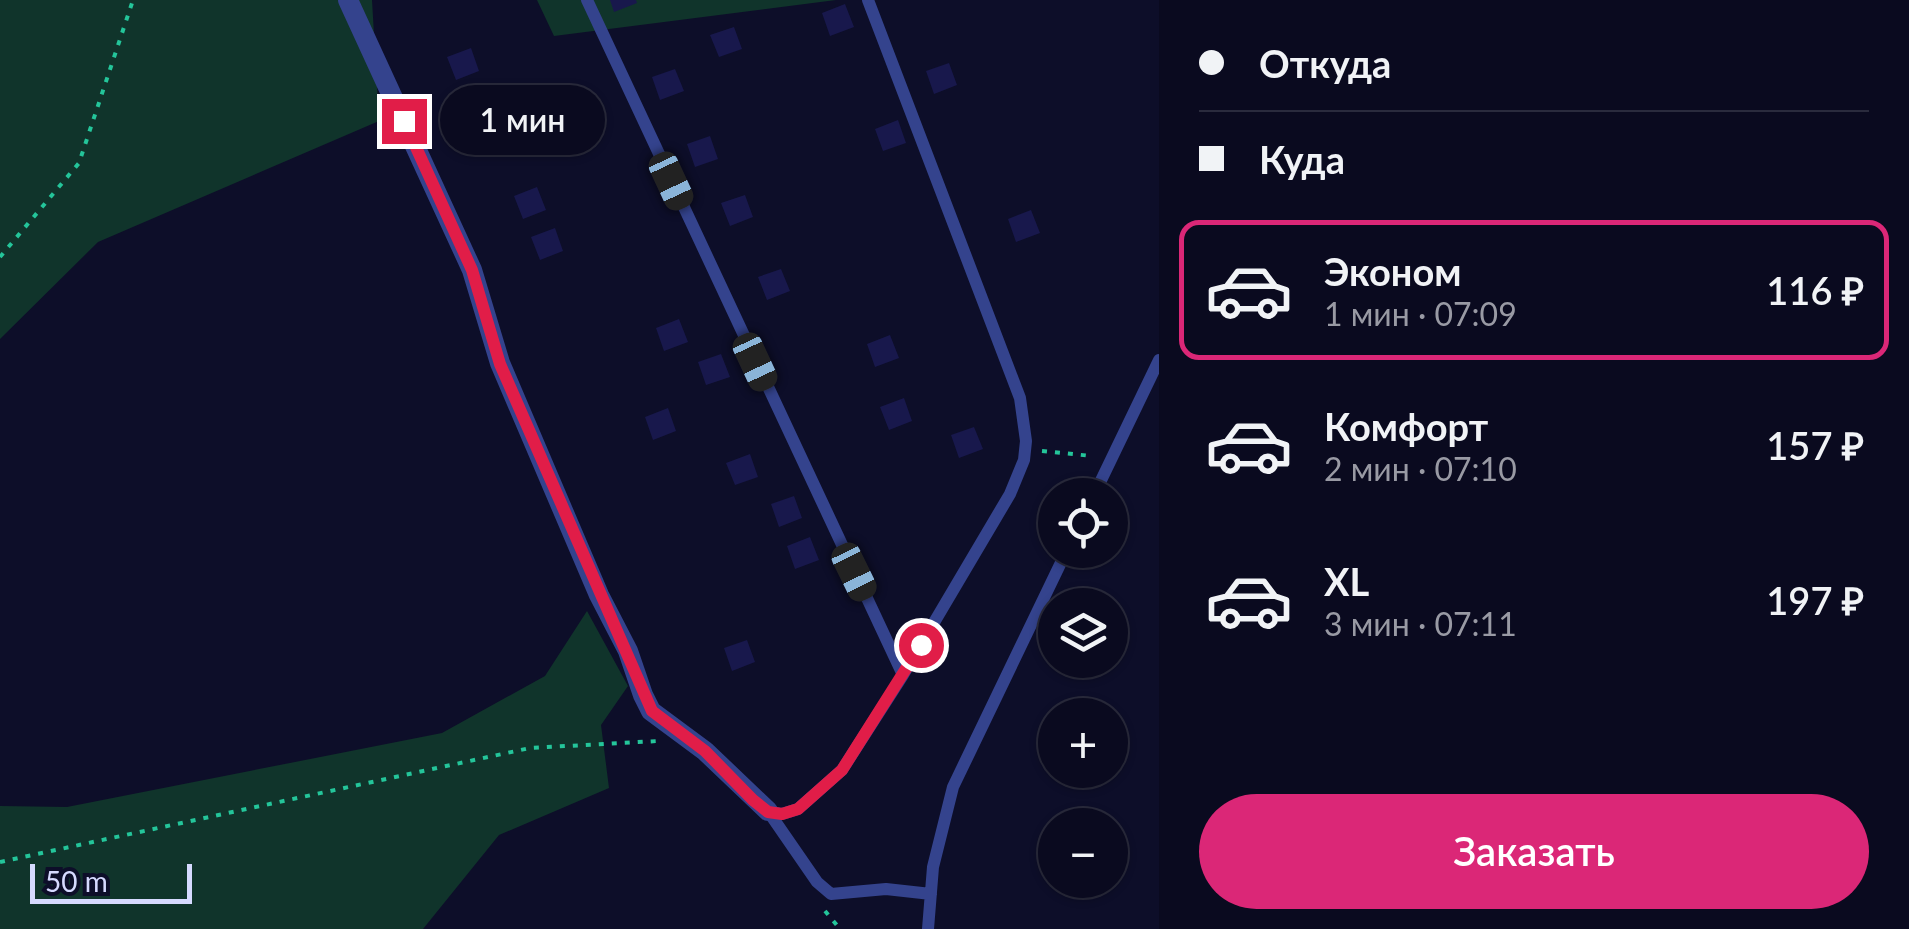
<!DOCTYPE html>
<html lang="ru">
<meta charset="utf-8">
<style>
:root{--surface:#0a0a1f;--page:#18182c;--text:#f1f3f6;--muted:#999aa4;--line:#2a2b3d;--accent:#db2777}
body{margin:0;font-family:Lato,sans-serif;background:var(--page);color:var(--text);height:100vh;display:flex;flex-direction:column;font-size:38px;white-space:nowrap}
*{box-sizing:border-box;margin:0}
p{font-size:32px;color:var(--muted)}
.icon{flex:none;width:55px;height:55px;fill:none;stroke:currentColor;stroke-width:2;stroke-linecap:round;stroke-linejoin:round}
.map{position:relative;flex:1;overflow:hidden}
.details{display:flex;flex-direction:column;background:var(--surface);width:750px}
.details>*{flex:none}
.hud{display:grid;align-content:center;height:220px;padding:0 40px;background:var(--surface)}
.controls{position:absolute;left:1038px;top:478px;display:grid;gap:20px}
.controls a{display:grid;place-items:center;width:90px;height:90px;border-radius:50%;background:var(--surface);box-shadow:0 2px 8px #0004,0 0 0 2px var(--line);font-size:50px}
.scale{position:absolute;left:30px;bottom:25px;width:162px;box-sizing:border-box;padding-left:10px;border:5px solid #d6daff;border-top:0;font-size:28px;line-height:35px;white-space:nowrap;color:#d6daff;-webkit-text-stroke:8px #0d0e29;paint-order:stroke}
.end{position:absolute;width:45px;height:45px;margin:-22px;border:12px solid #e11d48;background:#fff;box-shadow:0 0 0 5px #fff}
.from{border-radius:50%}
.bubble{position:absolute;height:70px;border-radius:35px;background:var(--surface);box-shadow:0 2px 8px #0004,0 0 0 2px var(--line);font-size:32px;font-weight:600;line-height:70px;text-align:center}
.car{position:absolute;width:30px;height:60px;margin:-30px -15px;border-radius:12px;box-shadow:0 0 8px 2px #0007;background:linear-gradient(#222 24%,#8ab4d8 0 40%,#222 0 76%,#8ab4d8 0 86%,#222 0)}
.hud b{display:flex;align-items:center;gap:35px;height:95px;font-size:38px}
.hud b+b{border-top:2px solid var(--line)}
.hud i{width:25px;height:25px;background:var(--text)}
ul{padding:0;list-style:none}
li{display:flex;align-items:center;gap:30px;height:140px;margin:0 20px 15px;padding:0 20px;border:5px solid transparent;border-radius:20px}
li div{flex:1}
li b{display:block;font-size:38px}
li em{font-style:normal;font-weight:600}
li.selected{border-color:var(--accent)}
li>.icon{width:90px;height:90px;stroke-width:1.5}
.cta{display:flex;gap:20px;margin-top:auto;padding:20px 40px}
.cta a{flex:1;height:115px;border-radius:60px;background:var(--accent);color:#fff;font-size:40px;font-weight:600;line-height:115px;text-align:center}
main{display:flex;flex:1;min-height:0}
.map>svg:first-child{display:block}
.green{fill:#10342b}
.building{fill:#18184c}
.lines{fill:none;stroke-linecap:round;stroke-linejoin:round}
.path{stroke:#24c59a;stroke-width:4;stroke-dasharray:5 8;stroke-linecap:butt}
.service{stroke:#34438d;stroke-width:12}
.minor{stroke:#34438d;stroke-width:20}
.route{stroke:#e11d48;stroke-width:12}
</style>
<main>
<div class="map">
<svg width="1159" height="929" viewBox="0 0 1159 929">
<rect width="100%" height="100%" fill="#0d0e29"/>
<!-- green -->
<path class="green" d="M 0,0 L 372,0 L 379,121 L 98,242 L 0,339 Z
M 537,0 L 836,0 L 554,36 Z
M 587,611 L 628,686 L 601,725 L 609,788 L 499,835 L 423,929 L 0,929 L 0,806 L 67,807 L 442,733 L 545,676 Z"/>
<!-- building -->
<path class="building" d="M 610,0 L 636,0 L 637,3 L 614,12 Z
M 845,4 L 854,27 L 830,36 L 822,13 Z
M 734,27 L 742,49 L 719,57 L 710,35 Z
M 471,48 L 479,71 L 456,80 L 447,57 Z
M 949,63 L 957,85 L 934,94 L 926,71 Z
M 675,69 L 684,91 L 660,100 L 652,77 Z
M 488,112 L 497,135 L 473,143 L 465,121 Z
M 898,120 L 906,143 L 883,151 L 875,129 Z
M 710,136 L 718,159 L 695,167 L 687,144 Z
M 537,187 L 546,210 L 523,219 L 514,196 Z
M 745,195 L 753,217 L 730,226 L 721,203 Z
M 1031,210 L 1040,233 L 1016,242 L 1008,219 Z
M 555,228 L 563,251 L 540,260 L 531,237 Z
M 781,269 L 790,291 L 767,300 L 758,277 Z
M 679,319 L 688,342 L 664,351 L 656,328 Z
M 890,335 L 899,358 L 875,367 L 867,344 Z
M 721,354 L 730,377 L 706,385 L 698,362 Z
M 904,398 L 912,421 L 889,430 L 880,407 Z
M 668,408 L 676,431 L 653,440 L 645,417 Z
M 974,427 L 983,449 L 959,458 L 951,435 Z
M 750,454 L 758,477 L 735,485 L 726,463 Z
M 794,496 L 802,518 L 779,527 L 771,504 Z
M 810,537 L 819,560 L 795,569 L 787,546 Z
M 747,640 L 755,662 L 732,671 L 724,648 Z"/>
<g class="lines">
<!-- path -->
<path class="path" d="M 0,257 L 79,163 L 133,0
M 1042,451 L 1092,456
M 0,862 L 530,748 L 658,741
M 825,911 L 840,929"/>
<!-- service -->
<path class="service" d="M 587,0 L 903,675
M 1094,495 L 1159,360
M 768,811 L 782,814 L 798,809 L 842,770 L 903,675 L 1010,494 L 1024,460 L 1026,441 L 1020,398 L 868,0
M 768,811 L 817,882 L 831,894 L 886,889 L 931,894
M 928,929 L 933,867 L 953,787 L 1067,550"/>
<!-- minor -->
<path class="minor" d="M 348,0 L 472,270 L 500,363 L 599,595 L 628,651 L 643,695 L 651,711 L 705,751 L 768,811"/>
</g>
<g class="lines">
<!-- route -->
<path class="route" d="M 404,121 L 472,270 L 500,364 L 652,711 L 705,751 L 753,800 L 768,812 L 782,814 L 798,809 L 842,770 L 921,645"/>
</g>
</svg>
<div class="controls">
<a><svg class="icon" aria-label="locate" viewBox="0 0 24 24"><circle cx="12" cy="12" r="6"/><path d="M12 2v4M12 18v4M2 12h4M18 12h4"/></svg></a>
<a><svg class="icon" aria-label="layers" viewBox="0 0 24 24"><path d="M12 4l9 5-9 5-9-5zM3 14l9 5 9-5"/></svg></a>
<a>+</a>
<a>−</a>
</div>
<div class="scale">50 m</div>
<i class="end from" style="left:921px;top:645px"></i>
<i class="end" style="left:404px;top:121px"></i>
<div class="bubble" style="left:440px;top:85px;width:165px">1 мин</div>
<i class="car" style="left:671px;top:181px;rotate:155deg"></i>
<i class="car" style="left:755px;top:362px;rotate:155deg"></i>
<i class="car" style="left:854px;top:572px;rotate:154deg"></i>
</div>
<section class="details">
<div class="hud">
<b><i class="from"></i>Откуда</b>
<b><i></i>Куда</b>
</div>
<ul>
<li class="selected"><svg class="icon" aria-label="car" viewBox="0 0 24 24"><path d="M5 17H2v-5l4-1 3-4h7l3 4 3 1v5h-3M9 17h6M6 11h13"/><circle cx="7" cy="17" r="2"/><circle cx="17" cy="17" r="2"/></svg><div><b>Эконом</b><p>1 мин · 07:09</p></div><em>116 ₽</em></li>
<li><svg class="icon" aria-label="car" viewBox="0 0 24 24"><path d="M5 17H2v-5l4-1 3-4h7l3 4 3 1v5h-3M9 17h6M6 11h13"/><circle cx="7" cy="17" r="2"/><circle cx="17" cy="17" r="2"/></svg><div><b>Комфорт</b><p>2 мин · 07:10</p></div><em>157 ₽</em></li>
<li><svg class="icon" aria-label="car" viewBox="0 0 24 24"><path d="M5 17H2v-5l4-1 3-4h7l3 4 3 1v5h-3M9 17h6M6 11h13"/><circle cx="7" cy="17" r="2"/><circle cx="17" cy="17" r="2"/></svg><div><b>XL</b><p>3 мин · 07:11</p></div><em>197 ₽</em></li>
</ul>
<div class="cta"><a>Заказать</a></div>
</section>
</main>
